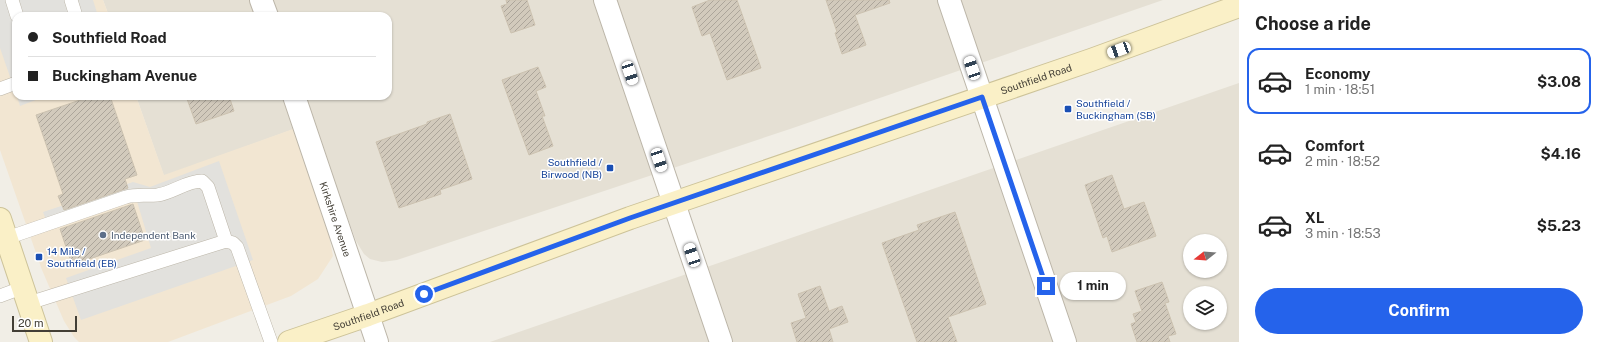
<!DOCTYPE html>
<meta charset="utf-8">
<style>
:root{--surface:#fff;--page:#f6f6f6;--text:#222;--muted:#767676;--line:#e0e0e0;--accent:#2563eb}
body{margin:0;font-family:"Public Sans",sans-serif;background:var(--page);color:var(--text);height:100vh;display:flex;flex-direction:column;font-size:15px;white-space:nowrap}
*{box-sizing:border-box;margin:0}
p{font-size:13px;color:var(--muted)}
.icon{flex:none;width:22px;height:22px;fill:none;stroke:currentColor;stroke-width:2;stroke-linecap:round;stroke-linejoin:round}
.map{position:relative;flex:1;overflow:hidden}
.drawer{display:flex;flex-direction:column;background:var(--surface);width:360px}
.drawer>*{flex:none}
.banner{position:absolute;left:12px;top:12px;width:380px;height:88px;border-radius:12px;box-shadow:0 1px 3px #0004;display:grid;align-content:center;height:88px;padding:0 16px;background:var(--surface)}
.needle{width:26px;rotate:253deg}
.buttons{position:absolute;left:1183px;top:234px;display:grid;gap:8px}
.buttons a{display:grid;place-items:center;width:44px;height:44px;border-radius:50%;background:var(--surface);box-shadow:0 1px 3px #0004;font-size:20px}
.scale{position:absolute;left:12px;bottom:10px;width:65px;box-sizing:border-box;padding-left:4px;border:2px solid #433f36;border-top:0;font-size:11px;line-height:14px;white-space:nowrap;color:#433f36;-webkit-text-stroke:3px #fff;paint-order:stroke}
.end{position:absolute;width:18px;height:18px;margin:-9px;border:5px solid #2563eb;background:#fff;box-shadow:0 0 0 2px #fff}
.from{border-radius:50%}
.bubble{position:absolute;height:28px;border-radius:14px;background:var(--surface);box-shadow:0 1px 3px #0004;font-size:13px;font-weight:700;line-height:28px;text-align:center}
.car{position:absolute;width:12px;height:24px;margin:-12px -6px;border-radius:5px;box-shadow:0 0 3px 1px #0007;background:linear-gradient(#fff 24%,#345 0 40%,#fff 0 76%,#345 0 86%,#fff 0)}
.banner b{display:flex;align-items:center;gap:14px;height:38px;font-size:15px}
.banner b+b{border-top:1px solid var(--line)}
.banner i{width:10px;height:10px;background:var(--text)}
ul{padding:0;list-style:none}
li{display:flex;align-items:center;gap:12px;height:66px;margin:0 8px 6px;padding:0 8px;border:2px solid transparent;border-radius:12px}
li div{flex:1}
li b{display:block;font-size:15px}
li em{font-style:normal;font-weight:700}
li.current{border-color:var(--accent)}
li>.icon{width:36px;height:36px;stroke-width:1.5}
h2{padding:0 16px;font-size:18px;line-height:48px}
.action{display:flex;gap:8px;margin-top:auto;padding:8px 16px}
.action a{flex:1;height:46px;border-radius:24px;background:var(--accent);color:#fff;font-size:16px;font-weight:700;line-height:46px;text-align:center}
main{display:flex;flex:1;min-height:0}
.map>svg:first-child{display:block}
.residential{fill:#e5e0d4;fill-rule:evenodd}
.commercial{fill:#f2e6d2}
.parking{fill:#e2e1dd}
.building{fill:url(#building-hatch);stroke:#ccc2b0}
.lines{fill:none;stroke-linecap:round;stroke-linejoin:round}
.lane-casing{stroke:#bcb6a9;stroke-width:14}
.street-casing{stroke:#bcb6a9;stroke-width:24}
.secondary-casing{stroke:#cdc399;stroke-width:24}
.lane{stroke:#fff;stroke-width:13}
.street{stroke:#fff;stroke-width:22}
.secondary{stroke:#faf0c7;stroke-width:22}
.route{stroke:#2563eb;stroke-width:5}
.transit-dot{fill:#1a4fb4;stroke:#fff;stroke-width:1.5}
.service-dot{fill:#5c6f8a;stroke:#fff;stroke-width:1.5}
.labels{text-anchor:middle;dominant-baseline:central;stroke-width:3;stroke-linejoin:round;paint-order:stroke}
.street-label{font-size:10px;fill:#433f36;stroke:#fff}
.transit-label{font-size:10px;fill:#164399;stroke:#fff;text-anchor:start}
.service-label{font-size:10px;fill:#4e5e75;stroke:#fff;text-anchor:start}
</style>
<main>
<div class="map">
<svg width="1239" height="342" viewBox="0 0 1239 342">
<defs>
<pattern id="building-hatch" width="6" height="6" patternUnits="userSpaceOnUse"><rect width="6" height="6" fill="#d2cabc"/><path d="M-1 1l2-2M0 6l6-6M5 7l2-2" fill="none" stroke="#aca59a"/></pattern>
</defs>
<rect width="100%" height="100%" fill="#f1eee6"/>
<!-- residential -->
<path class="residential" d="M 103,0 L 1163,0 L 790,129 L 397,260 L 382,262 L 370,259 L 364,254 L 356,241 L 313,122 L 164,176 L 136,96 L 388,96 L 388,16 L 109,16 Z
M 1239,83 L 1239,342 L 490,342 ZM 1190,241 L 1220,241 L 1220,271 L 1190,271 ZM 1190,293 L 1220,293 L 1220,323 L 1190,323 Z"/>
<!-- commercial -->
<path class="commercial" d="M 0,0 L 103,0 L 109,16 L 16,16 L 16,96 L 136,96 L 164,175 L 293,129 L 325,215 L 333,256 L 318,279 L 291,296 L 168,342 L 79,342 L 74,337 L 64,321 L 42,270 L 0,150 Z"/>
<!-- parking -->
<path class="parking" d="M 0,0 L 93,0 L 98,16 L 16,16 L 16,94 L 0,48 Z
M 17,96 L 46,96 L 20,106 Z
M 219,161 L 253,260 L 81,320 L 66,278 L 151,248 L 136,198 L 49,228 L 43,212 L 133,182 L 150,187 Z"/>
<!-- building -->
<path class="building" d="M 506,0 L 527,0 L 535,25 L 511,33 L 501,6 L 507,4 Z
M 710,0 L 737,0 L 761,68 L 727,80 L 710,33 L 702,36 L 692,7 Z
M 826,0 L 889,0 L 890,3 L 855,15 L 866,45 L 842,54 L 835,33 L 837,32 Z
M 538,67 L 546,87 L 536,91 L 545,116 L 542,116 L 553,146 L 529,155 L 502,80 Z
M 92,96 L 110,96 L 137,175 L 125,179 L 128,188 L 64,210 L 58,196 L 63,194 L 36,115 Z
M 186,96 L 229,96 L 234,111 L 196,124 Z
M 450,114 L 472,179 L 440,190 L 441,194 L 399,208 L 376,142 L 427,124 L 427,122 Z
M 1112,175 L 1124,209 L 1144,202 L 1156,236 L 1112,252 L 1107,236 L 1103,238 L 1085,185 Z
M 133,204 L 145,240 L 72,265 L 60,229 Z
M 955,212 L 986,304 L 948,317 L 957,342 L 917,342 L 882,243 L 919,230 L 917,225 Z
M 1162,282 L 1169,302 L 1165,303 L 1176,334 L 1168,336 L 1170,342 L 1137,342 L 1131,324 L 1136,322 L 1133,314 L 1142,311 L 1135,291 Z
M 820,286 L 829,311 L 842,306 L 848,322 L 829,329 L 833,342 L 797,342 L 791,323 L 806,318 L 798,294 Z"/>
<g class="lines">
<!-- lane casing -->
<g class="lane-casing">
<path id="lane" d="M 12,0 L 17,16
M 71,0 L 76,16
M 0,89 L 16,83
M 7,238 L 126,197 C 137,194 147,196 157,195 C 173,193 186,181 202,181 L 208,187 L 226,241
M 0,296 L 24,287
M 29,303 L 226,241 L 233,243 L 237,247 L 271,342"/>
</g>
<!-- street casing -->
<g class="street-casing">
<g id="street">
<path d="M 261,0 L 267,16"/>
<path d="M 605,0 L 721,342"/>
<path d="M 949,0 L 1065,342"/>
<path id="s1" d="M 294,96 L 377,342"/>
</g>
</g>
<!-- secondary casing -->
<g class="secondary-casing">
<g id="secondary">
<path d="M 0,219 L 41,342"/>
<path id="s2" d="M 289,342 L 368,315 L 630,218 L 1091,60 L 1239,6"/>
</g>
</g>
<!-- lane -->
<use href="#lane" class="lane"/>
<!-- street -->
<use href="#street" class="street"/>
<!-- secondary -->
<use href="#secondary" class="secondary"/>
</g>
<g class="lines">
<!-- route -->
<path class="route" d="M 424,294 L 630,218 L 982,97 L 1046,286"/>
</g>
<!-- markers -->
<g class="transit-dot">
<rect x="1064" y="105" width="8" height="8" rx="2"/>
<rect x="606" y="164" width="8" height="8" rx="2"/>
<rect x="35" y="253" width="8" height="8" rx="2"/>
</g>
<circle class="service-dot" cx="103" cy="235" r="4"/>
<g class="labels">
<!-- street labels -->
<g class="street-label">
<text stroke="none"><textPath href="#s2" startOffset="792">Southfield Road</textPath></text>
<text stroke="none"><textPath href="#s1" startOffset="130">Kirkshire Avenue</textPath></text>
<text stroke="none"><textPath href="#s2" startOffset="84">Southfield Road</textPath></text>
</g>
<!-- transit labels -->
<g class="transit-label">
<text x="1076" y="103">Southfield /<tspan x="1076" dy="12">Buckingham (SB)</tspan></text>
<text x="602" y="162" text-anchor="end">Southfield /<tspan x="602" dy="12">Birwood (NB)</tspan></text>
<text x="47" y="251">14 Mile /<tspan x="47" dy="12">Southfield (EB)</tspan></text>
</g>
<!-- service labels -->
<g class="service-label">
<text x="111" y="235">Independent Bank</text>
</g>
</g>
</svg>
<div class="buttons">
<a><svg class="needle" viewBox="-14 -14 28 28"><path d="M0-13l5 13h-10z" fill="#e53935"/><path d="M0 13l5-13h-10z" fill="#767676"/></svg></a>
<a><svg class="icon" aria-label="layers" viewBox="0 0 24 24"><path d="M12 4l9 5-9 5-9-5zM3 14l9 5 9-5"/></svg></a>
</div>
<div class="scale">20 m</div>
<i class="end from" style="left:424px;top:294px"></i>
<i class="end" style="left:1046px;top:286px"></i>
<div class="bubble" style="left:1060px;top:272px;width:66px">1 min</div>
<i class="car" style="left:1119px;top:50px;rotate:250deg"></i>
<i class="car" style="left:972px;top:68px;rotate:341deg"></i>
<i class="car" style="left:630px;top:73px;rotate:161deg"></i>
<i class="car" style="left:659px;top:160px;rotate:161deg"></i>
<i class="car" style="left:692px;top:255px;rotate:341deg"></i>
<div class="banner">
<b><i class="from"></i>Southfield Road</b>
<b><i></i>Buckingham Avenue</b>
</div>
</div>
<section class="drawer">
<h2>Choose a ride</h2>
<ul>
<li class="current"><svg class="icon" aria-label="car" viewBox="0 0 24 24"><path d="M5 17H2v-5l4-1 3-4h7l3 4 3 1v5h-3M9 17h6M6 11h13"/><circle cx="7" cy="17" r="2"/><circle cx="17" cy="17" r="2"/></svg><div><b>Economy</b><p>1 min · 18:51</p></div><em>$3.08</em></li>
<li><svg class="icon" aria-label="car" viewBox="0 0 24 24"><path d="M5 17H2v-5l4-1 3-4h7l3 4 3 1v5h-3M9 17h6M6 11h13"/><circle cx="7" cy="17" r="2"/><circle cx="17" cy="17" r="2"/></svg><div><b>Comfort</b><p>2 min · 18:52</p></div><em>$4.16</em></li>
<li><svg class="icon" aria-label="car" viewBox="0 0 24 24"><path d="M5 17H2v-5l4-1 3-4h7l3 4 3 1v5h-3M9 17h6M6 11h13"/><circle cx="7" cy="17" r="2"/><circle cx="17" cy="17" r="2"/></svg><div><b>XL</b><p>3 min · 18:53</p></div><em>$5.23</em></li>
</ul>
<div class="action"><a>Confirm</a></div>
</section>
</main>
